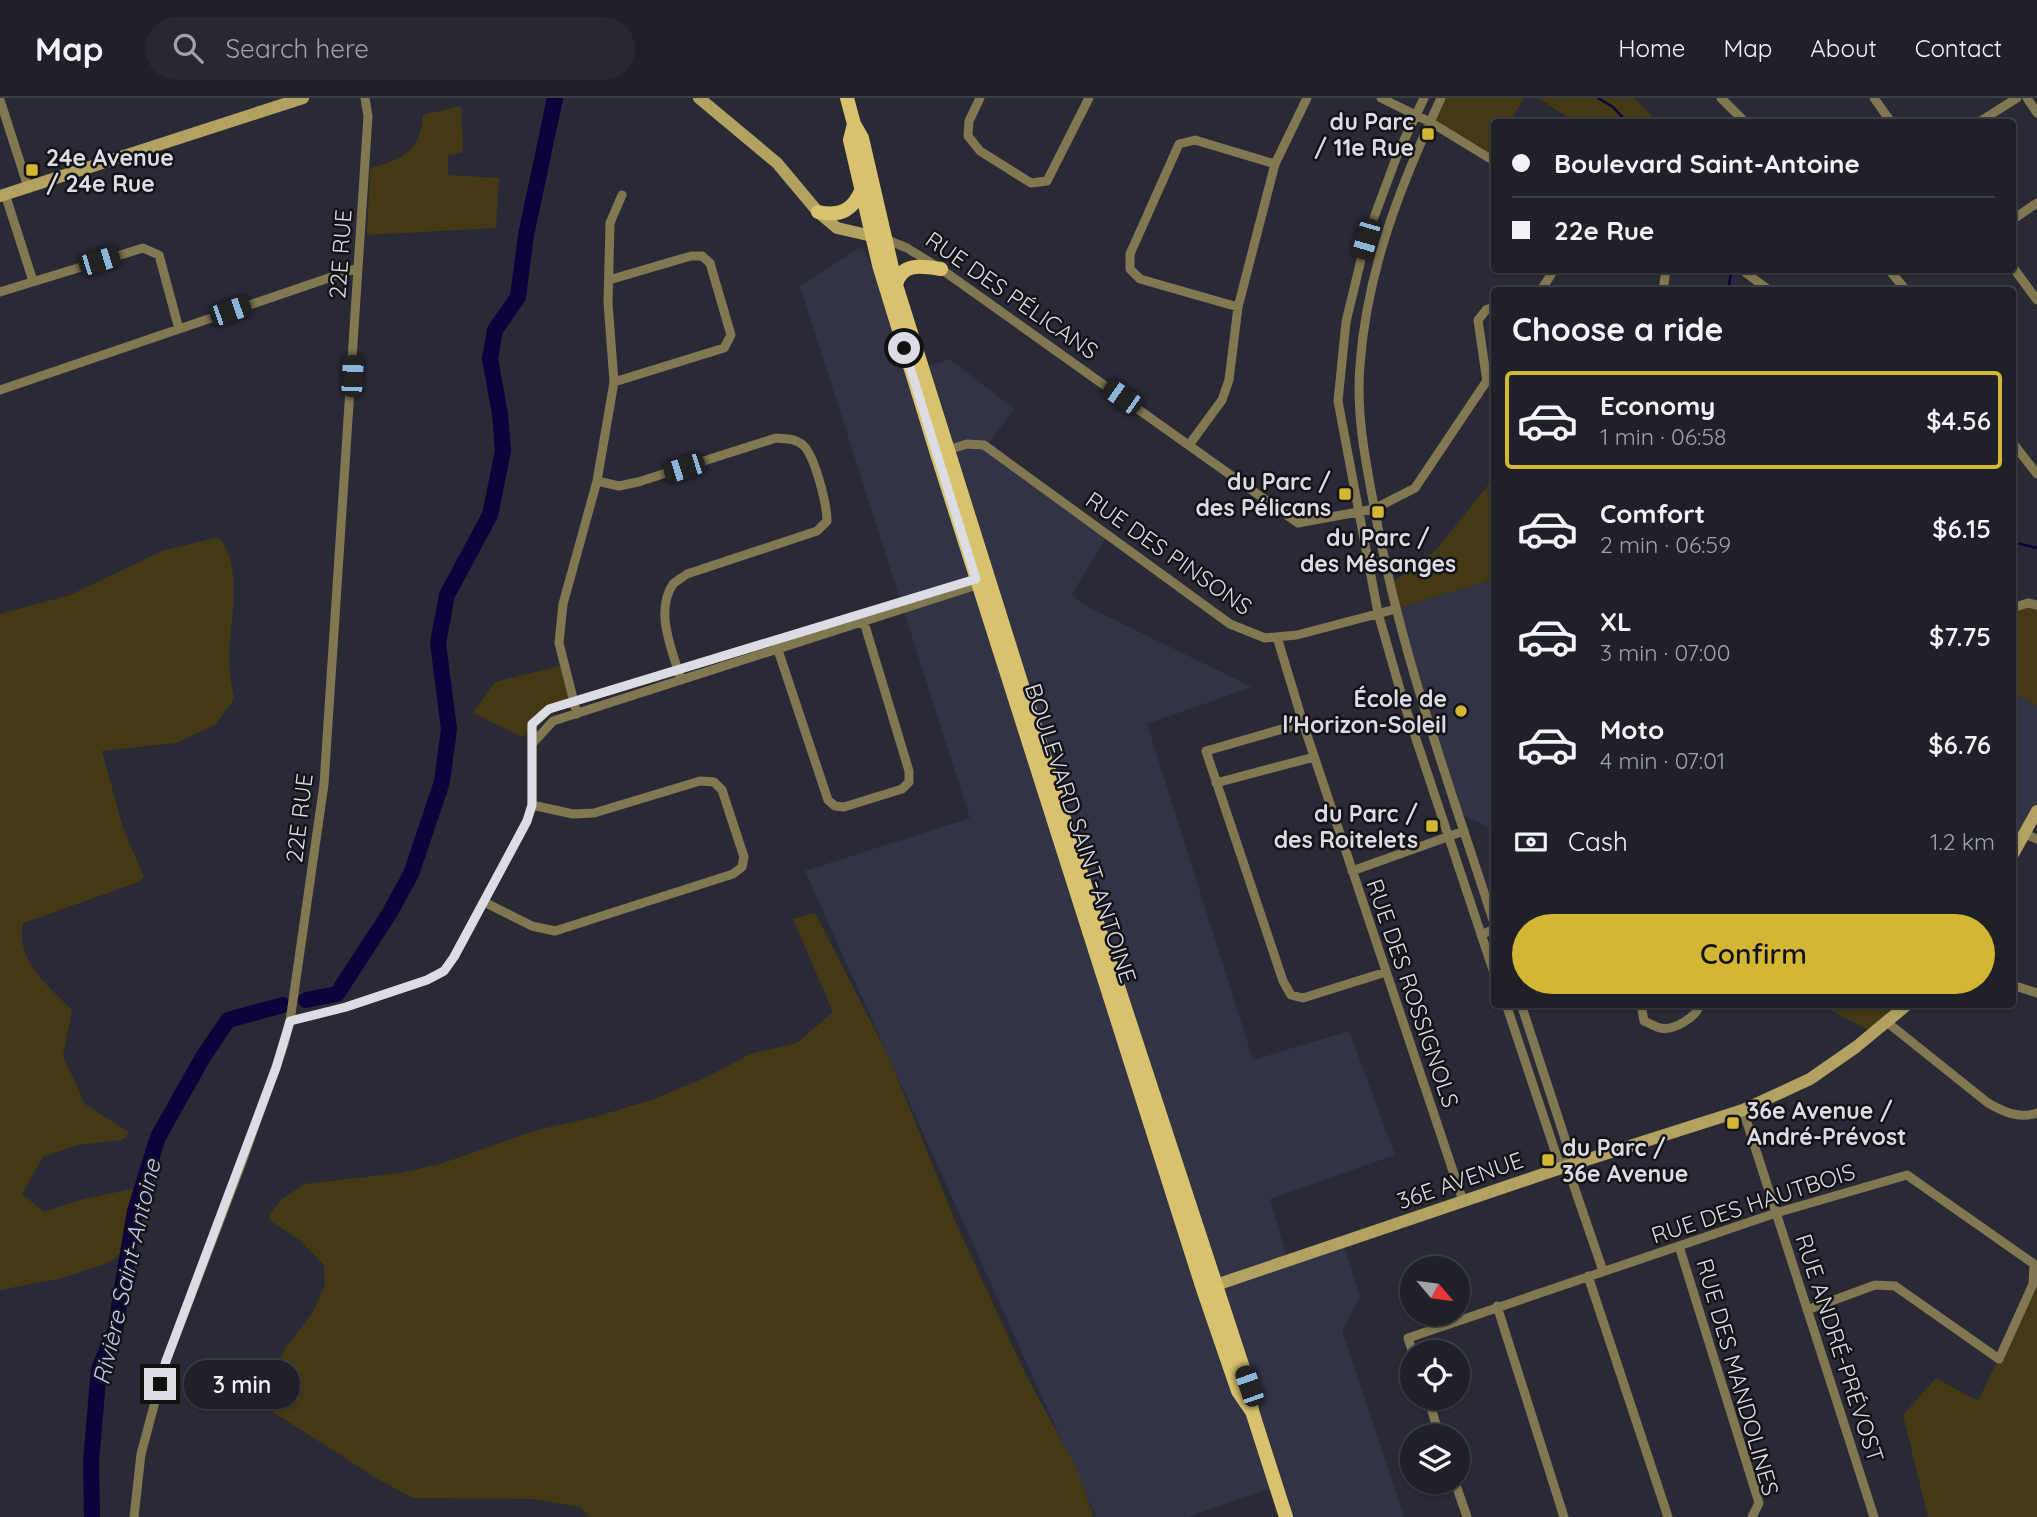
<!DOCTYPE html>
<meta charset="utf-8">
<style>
:root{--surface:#1f2028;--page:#272830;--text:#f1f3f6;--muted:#a1a3a8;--line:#3c3e45;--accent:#d4b635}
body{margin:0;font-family:Quicksand,sans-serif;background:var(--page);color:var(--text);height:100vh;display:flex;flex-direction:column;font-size:26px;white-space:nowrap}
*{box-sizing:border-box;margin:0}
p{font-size:23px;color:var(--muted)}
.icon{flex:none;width:38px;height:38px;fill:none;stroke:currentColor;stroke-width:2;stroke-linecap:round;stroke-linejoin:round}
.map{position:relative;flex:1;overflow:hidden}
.side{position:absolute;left:1491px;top:189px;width:525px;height:721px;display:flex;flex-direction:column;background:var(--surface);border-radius:7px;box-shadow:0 2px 5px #0004,0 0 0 2px var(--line)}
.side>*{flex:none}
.hud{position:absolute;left:1491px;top:21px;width:525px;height:154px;border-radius:7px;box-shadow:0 2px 5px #0004,0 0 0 2px var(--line);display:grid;align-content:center;height:154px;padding:0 21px;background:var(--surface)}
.needle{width:46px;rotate:119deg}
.controls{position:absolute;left:1400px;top:1158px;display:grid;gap:14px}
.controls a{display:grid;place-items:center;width:70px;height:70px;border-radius:50%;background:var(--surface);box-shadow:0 2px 5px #0004,0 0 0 2px var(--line);font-size:35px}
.end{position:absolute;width:32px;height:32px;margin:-16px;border:9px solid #dbdce4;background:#111;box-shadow:0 0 0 4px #111}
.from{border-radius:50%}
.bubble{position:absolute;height:49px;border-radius:24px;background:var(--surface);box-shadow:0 2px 5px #0004,0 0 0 2px var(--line);font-size:23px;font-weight:600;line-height:49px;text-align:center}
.car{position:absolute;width:21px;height:42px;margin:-21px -10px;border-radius:9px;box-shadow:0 0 5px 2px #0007;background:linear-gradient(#222 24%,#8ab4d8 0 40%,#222 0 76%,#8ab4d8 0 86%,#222 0)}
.hud b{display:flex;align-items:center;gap:24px;height:66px;font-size:26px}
.hud b+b{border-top:2px solid var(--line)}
.hud i{width:18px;height:18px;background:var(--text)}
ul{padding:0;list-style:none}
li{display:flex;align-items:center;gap:21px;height:98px;margin:0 14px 10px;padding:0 7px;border:4px solid transparent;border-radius:7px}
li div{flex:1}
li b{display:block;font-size:26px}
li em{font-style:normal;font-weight:600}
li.current{border-color:var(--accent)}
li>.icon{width:63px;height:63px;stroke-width:1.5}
h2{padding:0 21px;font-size:32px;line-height:84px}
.pay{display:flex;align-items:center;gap:18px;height:77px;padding:0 21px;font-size:26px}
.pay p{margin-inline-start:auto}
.button{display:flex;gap:14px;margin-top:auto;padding:14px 21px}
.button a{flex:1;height:80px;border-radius:42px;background:var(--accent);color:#111;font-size:28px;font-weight:600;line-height:80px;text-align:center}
header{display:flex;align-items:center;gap:42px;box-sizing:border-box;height:98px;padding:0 35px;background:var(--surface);border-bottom:2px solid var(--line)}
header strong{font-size:33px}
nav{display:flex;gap:38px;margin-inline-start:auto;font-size:24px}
.search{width:490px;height:63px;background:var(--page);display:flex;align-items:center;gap:18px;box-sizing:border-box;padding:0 24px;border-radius:38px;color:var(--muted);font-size:26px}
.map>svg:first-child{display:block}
.built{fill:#323445}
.green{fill:#433914}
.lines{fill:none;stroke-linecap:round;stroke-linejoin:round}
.stream{stroke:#0d023c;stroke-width:2.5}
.river{stroke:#0d023c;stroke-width:16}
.street{stroke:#817750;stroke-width:9}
.secondary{stroke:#b2a261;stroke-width:12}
.primary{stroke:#d8c26d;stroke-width:14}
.route{stroke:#dbdce4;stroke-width:9}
.poi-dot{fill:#d4b635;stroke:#131318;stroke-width:2.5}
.labels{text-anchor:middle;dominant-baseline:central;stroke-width:5;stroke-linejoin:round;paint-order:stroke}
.poi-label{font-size:23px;font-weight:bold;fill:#dbdce4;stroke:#131318;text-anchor:end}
.street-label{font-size:23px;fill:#dbdce4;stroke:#131318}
.water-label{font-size:24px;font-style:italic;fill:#bfc6f3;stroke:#131318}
</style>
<header>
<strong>Map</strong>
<div class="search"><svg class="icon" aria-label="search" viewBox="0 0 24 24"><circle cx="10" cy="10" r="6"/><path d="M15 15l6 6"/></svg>Search here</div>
<nav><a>Home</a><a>Map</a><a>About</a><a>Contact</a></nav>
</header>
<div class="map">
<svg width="2037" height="1419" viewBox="0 0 2037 1419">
<rect width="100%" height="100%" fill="#292a36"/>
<!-- built -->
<path class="built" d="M 862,148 L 881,188 L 907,274 L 950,261 L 1014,311 L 986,350 L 1107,438 L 1072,496 L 1084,507 L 1252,589 L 1147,626 L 1253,962 L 1349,933 L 1395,1057 L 1270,1101 L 1288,1164 L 1343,1145 L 1360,1199 L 1342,1233 L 1404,1419 L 1291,1419 L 1280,1387 L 1188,1419 L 1096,1419 L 805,773 L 970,720 L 800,188 Z
M 1494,481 L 1494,732 L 1459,715 L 1396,511 Z
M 2012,595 L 2037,608 L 2037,713 L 2012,758 Z"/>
<!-- green -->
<path class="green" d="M 1441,0 L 1524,0 L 1510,24 L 1494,24 L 1494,53 L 1490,60 L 1430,24 Z
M 1538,0 L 1634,0 L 1658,24 L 1575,24 Z
M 461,8 L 463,54 L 448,57 L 448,77 L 499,80 L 496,130 L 367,137 L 370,70 C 402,62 421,53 423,17 Z
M 1494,380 L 1494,481 L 1396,511 L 1390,486 L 1435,453 Z
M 219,439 C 244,471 230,520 229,557 C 228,572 232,587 234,601 L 215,627 L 176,645 L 102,653 L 123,730 L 144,779 L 139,784 L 23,825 C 15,862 48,888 72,912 L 63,958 L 85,1006 L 130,1035 L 122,1042 L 78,1047 L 43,1059 L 22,1096 L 44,1114 L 80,1102 L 131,1091 L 154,1103 L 144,1136 L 110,1164 L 62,1180 L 0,1192 L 0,516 L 70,497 L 162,453 Z
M 2037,507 L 2037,608 L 2013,595 L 2013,510 Z
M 564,567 L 574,603 L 549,611 L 522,639 L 473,615 L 495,584 Z
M 815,815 L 889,959 L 956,1125 L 1024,1273 L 1076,1370 L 1094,1419 L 590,1419 L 580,1409 L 532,1401 L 413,1400 L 376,1380 L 273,1314 L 269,1286 L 285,1250 L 312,1216 L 325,1187 L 324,1167 L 301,1143 L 271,1123 L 269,1117 L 282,1101 L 304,1086 L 401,1075 L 440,1066 L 537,1032 L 595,1019 L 654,1001 L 707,979 L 750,956 L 797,945 L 833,914 L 793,821 Z
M 1820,907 L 1908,907 L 1874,935 Z
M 2037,1180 L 2037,1419 L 1928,1419 L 1903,1317 L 1936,1280 L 1978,1303 Z"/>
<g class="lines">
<!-- stream -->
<path class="stream" d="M 1598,0 L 1613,9 L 1627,24
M 1728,192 L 1731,175
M 2012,444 L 2037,450"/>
<!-- river -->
<path class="river" d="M 306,902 L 337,896 L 389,816 L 411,776 L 442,684 L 449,631 L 438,545 L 447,497 L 490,417 L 503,353 L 500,316 L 490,261 L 495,232 L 518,199 L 526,137 L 555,0
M 92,1419 L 91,1363 L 99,1271 L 115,1233 L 135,1113 L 158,1039 L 203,959 L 228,922 L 283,907"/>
<!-- street -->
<path class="street" d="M 980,0 L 969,23 L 968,38 L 980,53 L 1031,85 L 1047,83 L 1089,0
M 1381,0 L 1430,24 L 1494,63
M 1424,0 L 1398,55 L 1366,141 L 1346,224 L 1338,303 L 1378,515 L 1403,602 L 1494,875
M 1441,0 C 1401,86 1367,171 1360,267 C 1356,314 1365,361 1374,408 C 1399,551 1450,688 1494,825
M 1721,0 L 1745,24
M 1874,0 L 1891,24
M 2027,0 L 2037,15
M 0,2 L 28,89
M 1979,24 L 2017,0
M 5,96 L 33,183
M 2012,122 L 2037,105
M 885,141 L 907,150 L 941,171 L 1298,425 L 1374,411 L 1415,390 L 1494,272
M 2012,168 L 2037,202
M 1742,172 L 1769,192
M 1889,172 L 1906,192
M 609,182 L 691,158 L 702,158 L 710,165 L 731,237 L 724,250 L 614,284
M 1541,192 L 1554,172
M 1663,192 L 1666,172
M 0,194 L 143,150 L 159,157 L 179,231
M 1238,209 L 1140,181 L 1130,171 L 1130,156 L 1179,46 L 1195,42 L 1275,66
M 1487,284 L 1478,222 L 1486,212 L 1494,209
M 0,292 L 358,170
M 2012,344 L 2037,376
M 1189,347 L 1222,302 L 1229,282 L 1238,209 L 1275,66 L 1307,0
M 945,353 L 967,346 L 984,347 L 1230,526 L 1265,540 L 1297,537 L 1396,511
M 597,383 L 619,388 L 638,384 L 776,340 C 785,341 795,340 803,347 C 815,358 827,407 827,423 L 817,433 L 687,476 C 683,479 676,483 673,486 C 654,514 673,554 681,582
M 2012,510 L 2028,505 L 2037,507
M 1277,539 L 1303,625 L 1463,1103
M 777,549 L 828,702 L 835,708 L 844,709 L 902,691 L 909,684 L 909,673 L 863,521
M 577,616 L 559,545 L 563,506 L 597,383 L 614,284 L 608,205 L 610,125 L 622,97
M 1303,625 L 1206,653 L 1283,883 L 1291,897 L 1303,900 L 1386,874
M 532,646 L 553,623 L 983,485
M 1216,685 L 1314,659
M 2025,736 L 2037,741
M 1352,773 L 1464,733
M 484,804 L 532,828 L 555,833 L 733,776 L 742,769 L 744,759 L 722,692 L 714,684 L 700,683 L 594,715 L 573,716 L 532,707
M 1481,837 L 1494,831
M 2012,887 L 2037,895
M 1506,906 L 1558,1062 L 1567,1068
M 1521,906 L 1570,1056 L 1567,1068 L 1603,1173
M 1641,906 L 1644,923 C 1649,925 1655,929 1660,930 C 1674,933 1697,919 1700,906
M 290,923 L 346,909 L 427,882 L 444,873 L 454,859 L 527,723 L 532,707 L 532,627 L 549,611 L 979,480
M 1888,925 L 1988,1005 C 2004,1014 2018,1021 2037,1015
M 1743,1012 L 1874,1419
M 1679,1148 L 1759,1405 L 1752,1419
M 1588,1178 L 1668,1419
M 1497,1208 L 1564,1419
M 1413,1255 L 1408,1240 L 1776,1115 L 1907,1077 L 2034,1166 L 2033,1186 L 1999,1261 L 1895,1188 L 1875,1187 L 1807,1212
M 1428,1300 L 1440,1339
M 1455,1384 L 1467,1419
M 134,1419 L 141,1356 L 166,1263 L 241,1067 L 284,946 L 290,923 L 324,686 L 368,18 L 365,0"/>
<!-- secondary -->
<path class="secondary" d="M 699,0 L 777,65 L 818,114 L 837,130 L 881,140
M 0,98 L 303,0
M 2012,758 L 2037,713
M 1207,1190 L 1567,1068 L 1743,1012 L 1810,981 L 1856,949 L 1908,906"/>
<!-- primary -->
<path class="primary" d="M 847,0 L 854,26 L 862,40 L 896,187 L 1088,797 L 1249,1288 L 1252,1313 L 1286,1419
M 854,26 L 850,42 L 879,167 L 937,356 L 1203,1191 L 1238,1293 L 1251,1312
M 818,114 C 841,119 853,112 862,91
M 896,187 C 901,164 922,168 941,171"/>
</g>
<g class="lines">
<!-- route -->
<path class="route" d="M 160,1286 L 166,1263 L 276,970 L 290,923 L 346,909 L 427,882 L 444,873 L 454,859 L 527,723 L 532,707 L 532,626 L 549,611 L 976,481 L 904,250"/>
</g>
<!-- markers -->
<g class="poi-dot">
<rect x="1421" y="29" width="14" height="14" rx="3.5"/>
<rect x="25" y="65" width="14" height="14" rx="3.5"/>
<rect x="1338" y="389" width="14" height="14" rx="3.5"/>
<rect x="1371" y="407" width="14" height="14" rx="3.5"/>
<circle cx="1461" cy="613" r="7"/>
<rect x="1425" y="721" width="14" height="14" rx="3.5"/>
<rect x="1726" y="1018" width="14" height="14" rx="3.5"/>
<rect x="1541" y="1055" width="14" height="14" rx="3.5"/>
</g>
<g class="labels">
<!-- poi labels -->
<g class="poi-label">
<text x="1414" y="23">du Parc<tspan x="1414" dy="26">/ 11e Rue</tspan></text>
<text x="46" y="59" text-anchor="start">24e Avenue<tspan x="46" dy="26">/ 24e Rue</tspan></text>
<text x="1331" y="383">du Parc /<tspan x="1331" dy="26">des Pélicans</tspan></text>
<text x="1378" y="439" text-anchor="middle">du Parc /<tspan x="1378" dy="26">des Mésanges</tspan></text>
<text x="1447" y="600">École de<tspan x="1447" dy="26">l'Horizon-Soleil</tspan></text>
<text x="1418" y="715">du Parc /<tspan x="1418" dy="26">des Roitelets</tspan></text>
<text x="1747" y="1012" text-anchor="start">36e Avenue /<tspan x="1747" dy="26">André-Prévost</tspan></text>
<text x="1562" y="1049" text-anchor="start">du Parc /<tspan x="1562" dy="26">36e Avenue</tspan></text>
</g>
<!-- street labels -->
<g class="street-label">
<text transform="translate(340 156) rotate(-86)">22E RUE</text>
<text transform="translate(1012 197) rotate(35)">RUE DES PÉLICANS</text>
<text transform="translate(1169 455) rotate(35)">RUE DES PINSONS</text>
<text transform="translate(299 720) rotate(-83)">22E RUE</text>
<text transform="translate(1081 735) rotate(72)">BOULEVARD SAINT-ANTOINE</text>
<text transform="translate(1413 895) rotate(71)">RUE DES ROSSIGNOLS</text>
<text transform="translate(1460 1082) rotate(-19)">36E AVENUE</text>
<text transform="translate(1753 1105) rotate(-18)">RUE DES HAUTBOIS</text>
<text transform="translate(1840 1250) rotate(72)">RUE ANDRÉ-PRÉVOST</text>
<text transform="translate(1738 1279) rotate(74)">RUE DES MANDOLINES</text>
</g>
<!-- water labels -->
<g class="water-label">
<text transform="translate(126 1174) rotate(-77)">Rivière Saint-Antoine</text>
</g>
</g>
</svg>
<div class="controls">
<a><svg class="needle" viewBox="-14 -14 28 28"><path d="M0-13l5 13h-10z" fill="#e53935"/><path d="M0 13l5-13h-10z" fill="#a1a3a8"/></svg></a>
<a><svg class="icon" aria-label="locate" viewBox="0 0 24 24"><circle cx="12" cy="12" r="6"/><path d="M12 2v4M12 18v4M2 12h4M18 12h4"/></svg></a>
<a><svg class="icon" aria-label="layers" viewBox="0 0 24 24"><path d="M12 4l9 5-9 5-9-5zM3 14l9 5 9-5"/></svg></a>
</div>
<i class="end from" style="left:904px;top:250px"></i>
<i class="end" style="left:160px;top:1286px"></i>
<div class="bubble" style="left:184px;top:1262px;width:116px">3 min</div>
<i class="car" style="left:1366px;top:141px;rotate:196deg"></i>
<i class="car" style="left:99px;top:163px;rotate:73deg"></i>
<i class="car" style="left:230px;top:213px;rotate:71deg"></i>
<i class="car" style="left:352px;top:278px;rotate:3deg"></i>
<i class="car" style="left:1122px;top:299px;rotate:305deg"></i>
<i class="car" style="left:684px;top:370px;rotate:252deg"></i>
<i class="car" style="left:1249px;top:1288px;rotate:341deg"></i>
<div class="hud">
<b><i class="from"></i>Boulevard Saint-Antoine</b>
<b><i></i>22e Rue</b>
</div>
<section class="side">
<h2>Choose a ride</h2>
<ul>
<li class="current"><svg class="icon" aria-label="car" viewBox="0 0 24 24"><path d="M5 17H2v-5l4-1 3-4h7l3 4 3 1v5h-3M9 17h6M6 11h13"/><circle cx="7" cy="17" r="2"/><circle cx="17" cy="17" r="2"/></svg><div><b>Economy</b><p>1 min · 06:58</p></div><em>$4.56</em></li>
<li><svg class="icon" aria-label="car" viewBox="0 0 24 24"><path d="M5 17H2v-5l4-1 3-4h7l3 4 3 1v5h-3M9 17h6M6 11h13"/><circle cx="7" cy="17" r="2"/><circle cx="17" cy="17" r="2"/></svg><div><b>Comfort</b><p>2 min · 06:59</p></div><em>$6.15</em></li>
<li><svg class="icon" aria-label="car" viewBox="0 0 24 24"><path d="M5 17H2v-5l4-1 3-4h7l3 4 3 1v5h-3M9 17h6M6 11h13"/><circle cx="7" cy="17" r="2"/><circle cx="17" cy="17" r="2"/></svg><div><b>XL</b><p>3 min · 07:00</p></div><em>$7.75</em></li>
<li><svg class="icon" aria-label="car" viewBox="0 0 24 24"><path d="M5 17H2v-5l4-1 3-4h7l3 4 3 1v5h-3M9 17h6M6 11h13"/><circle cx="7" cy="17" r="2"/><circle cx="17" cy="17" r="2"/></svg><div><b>Moto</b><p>4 min · 07:01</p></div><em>$6.76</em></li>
</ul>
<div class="pay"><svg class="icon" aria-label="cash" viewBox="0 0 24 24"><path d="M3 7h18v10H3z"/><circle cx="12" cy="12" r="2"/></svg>Cash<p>1.2 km</p></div>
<div class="button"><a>Confirm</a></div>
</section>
</div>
